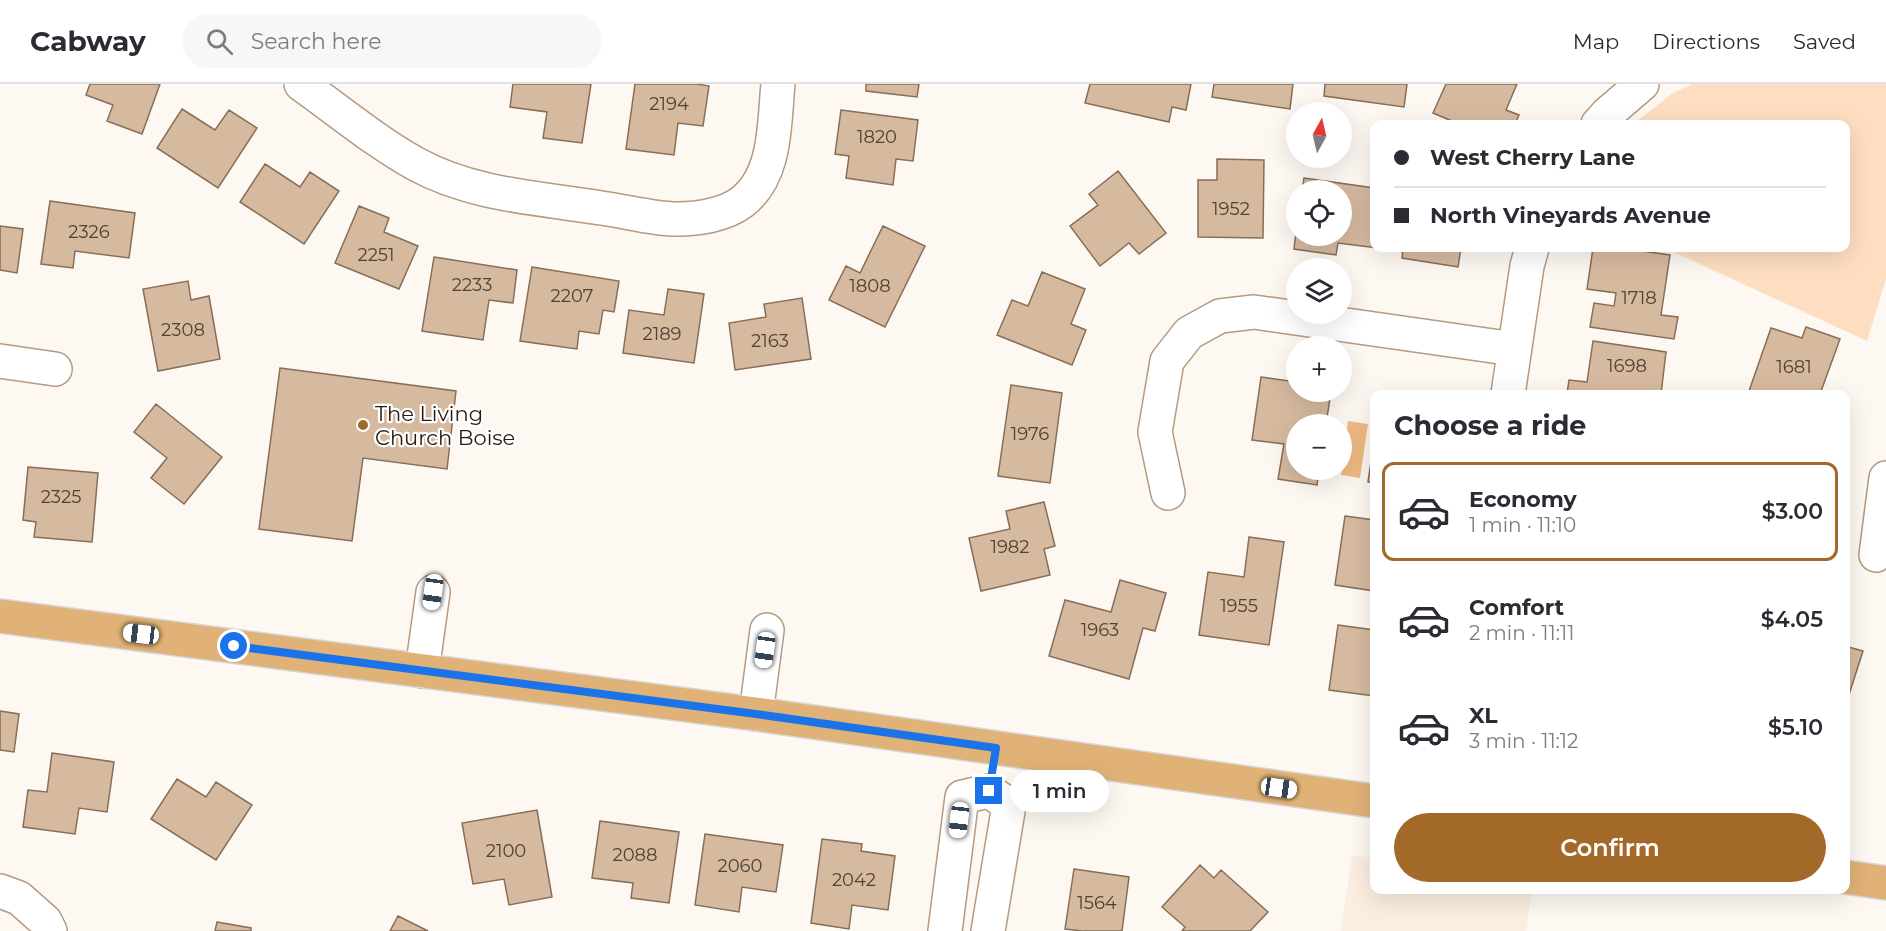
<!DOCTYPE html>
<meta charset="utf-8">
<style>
:root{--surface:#fff;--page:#f7f7f7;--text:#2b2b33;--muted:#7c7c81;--line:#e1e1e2;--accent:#a36928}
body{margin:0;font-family:Montserrat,sans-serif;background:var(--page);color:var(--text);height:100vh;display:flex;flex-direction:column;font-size:22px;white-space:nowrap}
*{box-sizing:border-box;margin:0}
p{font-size:20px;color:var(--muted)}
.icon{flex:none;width:33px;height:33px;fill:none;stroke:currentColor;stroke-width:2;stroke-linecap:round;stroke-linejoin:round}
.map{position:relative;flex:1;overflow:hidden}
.side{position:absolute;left:1370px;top:306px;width:480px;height:504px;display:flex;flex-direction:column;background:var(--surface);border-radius:12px;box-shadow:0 6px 24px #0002}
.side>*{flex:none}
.banner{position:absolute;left:1370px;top:36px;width:480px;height:132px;border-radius:12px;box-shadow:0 6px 24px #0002;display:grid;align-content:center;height:132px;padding:0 24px;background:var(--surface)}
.needle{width:39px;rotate:8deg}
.buttons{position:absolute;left:1286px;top:18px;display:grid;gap:12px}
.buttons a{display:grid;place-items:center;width:66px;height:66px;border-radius:50%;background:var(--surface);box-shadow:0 6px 24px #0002;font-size:30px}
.end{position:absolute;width:27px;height:27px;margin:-14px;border:8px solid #1a73e8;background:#fff;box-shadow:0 0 0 3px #fff}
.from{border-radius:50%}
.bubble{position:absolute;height:42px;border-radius:21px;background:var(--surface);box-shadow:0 6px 24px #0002;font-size:20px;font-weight:600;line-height:42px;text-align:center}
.car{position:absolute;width:18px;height:36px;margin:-18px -9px;border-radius:8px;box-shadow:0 0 4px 2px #0007;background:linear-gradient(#fff 24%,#345 0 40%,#fff 0 76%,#345 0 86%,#fff 0)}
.banner b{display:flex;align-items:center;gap:21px;height:57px;font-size:22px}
.banner b+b{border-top:2px solid var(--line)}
.banner i{width:15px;height:15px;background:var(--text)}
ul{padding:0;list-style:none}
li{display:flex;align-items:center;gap:18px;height:99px;margin:0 12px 9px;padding:0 12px;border:3px solid transparent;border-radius:12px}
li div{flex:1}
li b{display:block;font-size:22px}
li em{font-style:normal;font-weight:600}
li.on{border-color:var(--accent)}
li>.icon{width:54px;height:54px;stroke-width:1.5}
h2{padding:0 24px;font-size:27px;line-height:72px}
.primary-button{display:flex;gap:12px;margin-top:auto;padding:12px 24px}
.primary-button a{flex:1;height:69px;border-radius:36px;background:var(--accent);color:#fff;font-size:24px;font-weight:600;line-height:69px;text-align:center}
header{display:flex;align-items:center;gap:36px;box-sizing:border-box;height:84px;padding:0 30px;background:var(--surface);border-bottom:2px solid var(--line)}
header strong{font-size:28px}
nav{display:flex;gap:33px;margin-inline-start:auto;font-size:21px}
.search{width:420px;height:54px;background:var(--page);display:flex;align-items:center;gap:15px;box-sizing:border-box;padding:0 21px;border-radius:33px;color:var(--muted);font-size:22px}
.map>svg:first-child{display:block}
.built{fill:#fbede0}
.green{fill:#fddec0}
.water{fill:#f2bb85}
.building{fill:#d6baa0;stroke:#876e56;stroke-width:1.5}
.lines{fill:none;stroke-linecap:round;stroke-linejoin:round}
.minor-casing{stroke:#b59a81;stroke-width:36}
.major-casing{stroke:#d8d6d4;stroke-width:36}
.minor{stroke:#fff;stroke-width:33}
.major{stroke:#e0b277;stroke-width:33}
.route{stroke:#1a73e8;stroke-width:8}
.poi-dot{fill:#a36928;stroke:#fff;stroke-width:2}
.labels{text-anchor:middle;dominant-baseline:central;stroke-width:4.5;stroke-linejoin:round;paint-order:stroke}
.number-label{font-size:18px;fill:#504234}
.poi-label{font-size:21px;fill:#241a10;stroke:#fff;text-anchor:start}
</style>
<header>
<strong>Cabway</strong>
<div class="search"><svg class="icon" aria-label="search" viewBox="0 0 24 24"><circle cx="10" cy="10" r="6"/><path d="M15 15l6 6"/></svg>Search here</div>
<nav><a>Map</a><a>Directions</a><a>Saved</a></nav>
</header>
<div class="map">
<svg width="1886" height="847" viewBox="0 0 1886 847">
<rect width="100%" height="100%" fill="#fef8f3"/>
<!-- built -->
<path class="built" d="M 1352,771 L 1374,774 L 1374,806 L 1532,806 L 1526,847 L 1341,847 Z"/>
<!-- green -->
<path class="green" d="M 1692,0 L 1886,0 L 1886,195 L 1867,257 L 1665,164 L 1845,164 L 1845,40 L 1633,40 L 1673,9 Z"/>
<!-- water -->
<path class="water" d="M 1348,337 L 1368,340 L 1360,394 L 1341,391 Z"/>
<!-- building -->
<path class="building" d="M 90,0 L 160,0 L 142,50 L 107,37 L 113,21 L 86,11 Z
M 513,0 L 591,0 L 582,59 L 543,54 L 547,28 L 510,23 Z
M 635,0 L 697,0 L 709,2 L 703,42 L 678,39 L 674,71 L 626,65 Z
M 866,0 L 919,0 L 917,13 L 866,7 Z
M 1090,0 L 1191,0 L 1186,26 L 1172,23 L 1169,38 L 1085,19 Z
M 1214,0 L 1293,0 L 1290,25 L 1212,13 Z
M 1325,0 L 1407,0 L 1404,23 L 1324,12 Z
M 1446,0 L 1517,0 L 1506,26 L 1519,31 L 1515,40 L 1459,40 L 1433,29 Z
M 182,25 L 215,46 L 229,26 L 257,44 L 218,104 L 157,64 Z
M 841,26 L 918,36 L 913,77 L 896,75 L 893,101 L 846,94 L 849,72 L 835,70 Z
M 1217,75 L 1264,76 L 1263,154 L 1198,153 L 1198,96 L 1217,96 Z
M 265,80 L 300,103 L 310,88 L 339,107 L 304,160 L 240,118 Z
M 1118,87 L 1166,149 L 1139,170 L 1129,159 L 1100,182 L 1070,142 L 1098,121 L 1089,110 Z
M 1304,94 L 1374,104 L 1374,164 L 1378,164 L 1338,159 L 1336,171 L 1294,165 L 1296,148 L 1296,152 L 1341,152 L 1341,106 L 1302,106 Z
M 50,117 L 135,129 L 129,174 L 75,167 L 73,184 L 41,180 Z
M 359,122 L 389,134 L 384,148 L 418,162 L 399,205 L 335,179 Z
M 0,142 L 23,145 L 17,189 L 0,186 Z
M 883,142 L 925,162 L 885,243 L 829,216 L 846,182 L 860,189 Z
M 1403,164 L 1461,164 L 1458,183 L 1402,174 Z
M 1593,164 L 1621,164 L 1670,171 L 1661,231 L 1678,233 L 1674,255 L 1590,243 L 1594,219 L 1614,222 L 1616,209 L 1587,205 Z
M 434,173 L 517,186 L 513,219 L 489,216 L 483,256 L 422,247 Z
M 532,183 L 619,197 L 614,228 L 603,226 L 599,250 L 579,247 L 577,265 L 520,257 Z
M 1042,188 L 1085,205 L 1071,240 L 1086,246 L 1072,281 L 997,251 L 1012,216 L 1028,222 Z
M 188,197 L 191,216 L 209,212 L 220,275 L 158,287 L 143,205 Z
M 668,205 L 704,210 L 694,279 L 623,269 L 629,226 L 664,231 Z
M 802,214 L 811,275 L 735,286 L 729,239 L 766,233 L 764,220 Z
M 1806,243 L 1840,255 L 1820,310 L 1748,310 L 1771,244 L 1802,254 Z
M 1593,257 L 1666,268 L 1661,310 L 1644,308 L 1643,310 L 1567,310 L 1569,296 L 1587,298 Z
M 280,284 L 456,307 L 447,385 L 363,374 L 352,457 L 259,445 Z
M 1261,293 L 1296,298 L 1296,308 L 1331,308 L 1326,340 L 1296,340 L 1296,386 L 1319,386 L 1317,401 L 1278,395 L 1284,360 L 1252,356 Z
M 1011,301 L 1062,309 L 1050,399 L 998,392 Z
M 156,320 L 222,373 L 184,420 L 151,394 L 167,374 L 134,348 Z
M 1374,356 L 1374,399 L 1368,398 Z
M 28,383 L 98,389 L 92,458 L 34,453 L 36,438 L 23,436 Z
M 1044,418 L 1055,462 L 1044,465 L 1050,491 L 981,507 L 969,454 L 1010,445 L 1006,427 Z
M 1345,432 L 1374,436 L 1374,522 L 1372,521 L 1374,507 L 1335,501 Z
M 1249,453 L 1284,458 L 1269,561 L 1199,551 L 1208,488 L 1244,493 Z
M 1120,496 L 1166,509 L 1155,547 L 1143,544 L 1129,595 L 1049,572 L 1065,516 L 1111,528 Z
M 1338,541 L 1374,546 L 1374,612 L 1329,606 Z
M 1845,562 L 1863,567 L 1845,623 Z
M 0,627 L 19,630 L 14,668 L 0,666 Z
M 52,669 L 114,678 L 107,728 L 79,724 L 75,750 L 23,743 L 28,706 L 47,708 Z
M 177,695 L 206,713 L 216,698 L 252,721 L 216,776 L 151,735 Z
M 537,726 L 552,813 L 509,821 L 504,795 L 473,800 L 462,739 Z
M 600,737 L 679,748 L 669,819 L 631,814 L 633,799 L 592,794 Z
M 705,750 L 783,761 L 776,808 L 742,803 L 739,828 L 695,821 Z
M 822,755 L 862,760 L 861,767 L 895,772 L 888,826 L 852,821 L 849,845 L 811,839 Z
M 1200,781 L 1214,794 L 1221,786 L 1268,828 L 1250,847 L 1182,847 L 1185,843 L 1162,823 Z
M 1074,785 L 1129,793 L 1122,847 L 1082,847 L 1065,845 Z
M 398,832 L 428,847 L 390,847 Z
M 217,838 L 251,844 L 251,847 L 215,847 Z"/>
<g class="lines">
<!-- minor casing -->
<g class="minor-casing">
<path id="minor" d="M 301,0 C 339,27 376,58 416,80 C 472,111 539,114 601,124 C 625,127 653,135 677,135 C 698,135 725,131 742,118 C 777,91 774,39 778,0
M 1598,40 L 1607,30 L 1642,0
M 0,277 L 55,285
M 1508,310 L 1527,182 L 1532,164
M 1168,409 L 1155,348 L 1167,277 L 1189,249 L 1220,232 L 1254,228 L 1514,265
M 1876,471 L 1886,394
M 422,587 L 433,508
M 756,630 L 767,546
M 0,807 L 19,814 L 45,837 L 50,847
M 945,847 L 962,713 L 989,707 L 1009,721 L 988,847"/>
</g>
<!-- major casing -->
<g class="major-casing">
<path id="major" d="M 0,532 L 756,630 L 1374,717
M 1845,793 L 1886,799"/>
</g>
<!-- minor -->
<use href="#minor" class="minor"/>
<!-- major -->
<use href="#major" class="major"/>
</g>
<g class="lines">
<!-- route -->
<path class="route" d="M 234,562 L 756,630 L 996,664 L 989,707"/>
</g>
<!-- markers -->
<circle class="poi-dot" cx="363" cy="341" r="6"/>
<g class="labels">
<!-- number labels -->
<g class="number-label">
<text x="669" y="20">2194</text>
<text x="877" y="53">1820</text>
<text x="1231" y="125">1952</text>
<text x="89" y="148">2326</text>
<text x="376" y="171">2251</text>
<text x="472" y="201">2233</text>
<text x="870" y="202">1808</text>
<text x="572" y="212">2207</text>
<text x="1639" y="214">1718</text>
<text x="183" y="246">2308</text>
<text x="662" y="250">2189</text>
<text x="770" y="257">2163</text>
<text x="1627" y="282">1698</text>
<text x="1794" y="283">1681</text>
<text x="1030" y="350">1976</text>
<text x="61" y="413">2325</text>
<text x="1010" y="463">1982</text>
<text x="1239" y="522">1955</text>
<text x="1100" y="546">1963</text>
<text x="506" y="767">2100</text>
<text x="635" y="771">2088</text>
<text x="740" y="782">2060</text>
<text x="854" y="796">2042</text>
<text x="1097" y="819">1564</text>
</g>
<!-- poi labels -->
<g class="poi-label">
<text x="375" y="329">The Living<tspan x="375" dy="24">Church Boise</tspan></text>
</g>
</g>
</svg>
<div class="buttons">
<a><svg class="needle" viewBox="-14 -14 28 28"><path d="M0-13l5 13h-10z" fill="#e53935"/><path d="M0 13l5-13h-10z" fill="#7c7c81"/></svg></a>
<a><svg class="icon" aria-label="locate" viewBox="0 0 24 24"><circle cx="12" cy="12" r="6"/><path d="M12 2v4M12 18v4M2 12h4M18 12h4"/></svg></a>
<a><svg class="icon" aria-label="layers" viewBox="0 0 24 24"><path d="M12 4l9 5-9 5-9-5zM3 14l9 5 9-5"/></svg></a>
<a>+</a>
<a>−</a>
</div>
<i class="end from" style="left:234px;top:562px"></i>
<i class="end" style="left:989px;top:707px"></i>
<div class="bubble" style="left:1010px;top:686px;width:99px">1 min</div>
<i class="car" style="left:433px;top:508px;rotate:188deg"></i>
<i class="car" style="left:141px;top:550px;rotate:277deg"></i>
<i class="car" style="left:765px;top:566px;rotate:188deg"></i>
<i class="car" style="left:1279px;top:704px;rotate:98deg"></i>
<i class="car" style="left:959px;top:736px;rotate:187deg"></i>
<div class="banner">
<b><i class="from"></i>West Cherry Lane</b>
<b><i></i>North Vineyards Avenue</b>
</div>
<section class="side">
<h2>Choose a ride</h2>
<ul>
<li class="on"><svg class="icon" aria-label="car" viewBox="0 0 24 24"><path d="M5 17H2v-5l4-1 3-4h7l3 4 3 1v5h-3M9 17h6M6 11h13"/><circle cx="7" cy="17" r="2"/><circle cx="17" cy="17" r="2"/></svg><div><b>Economy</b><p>1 min · 11:10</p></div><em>$3.00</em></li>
<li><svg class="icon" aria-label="car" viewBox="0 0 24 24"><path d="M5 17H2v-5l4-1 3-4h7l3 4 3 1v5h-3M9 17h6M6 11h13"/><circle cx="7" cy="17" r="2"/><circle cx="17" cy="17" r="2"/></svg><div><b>Comfort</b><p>2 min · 11:11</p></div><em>$4.05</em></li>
<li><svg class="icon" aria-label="car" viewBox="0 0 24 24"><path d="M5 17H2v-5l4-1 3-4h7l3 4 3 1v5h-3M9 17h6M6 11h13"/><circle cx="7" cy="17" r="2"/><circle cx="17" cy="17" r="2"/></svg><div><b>XL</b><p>3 min · 11:12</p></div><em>$5.10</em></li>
</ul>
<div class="primary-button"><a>Confirm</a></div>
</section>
</div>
